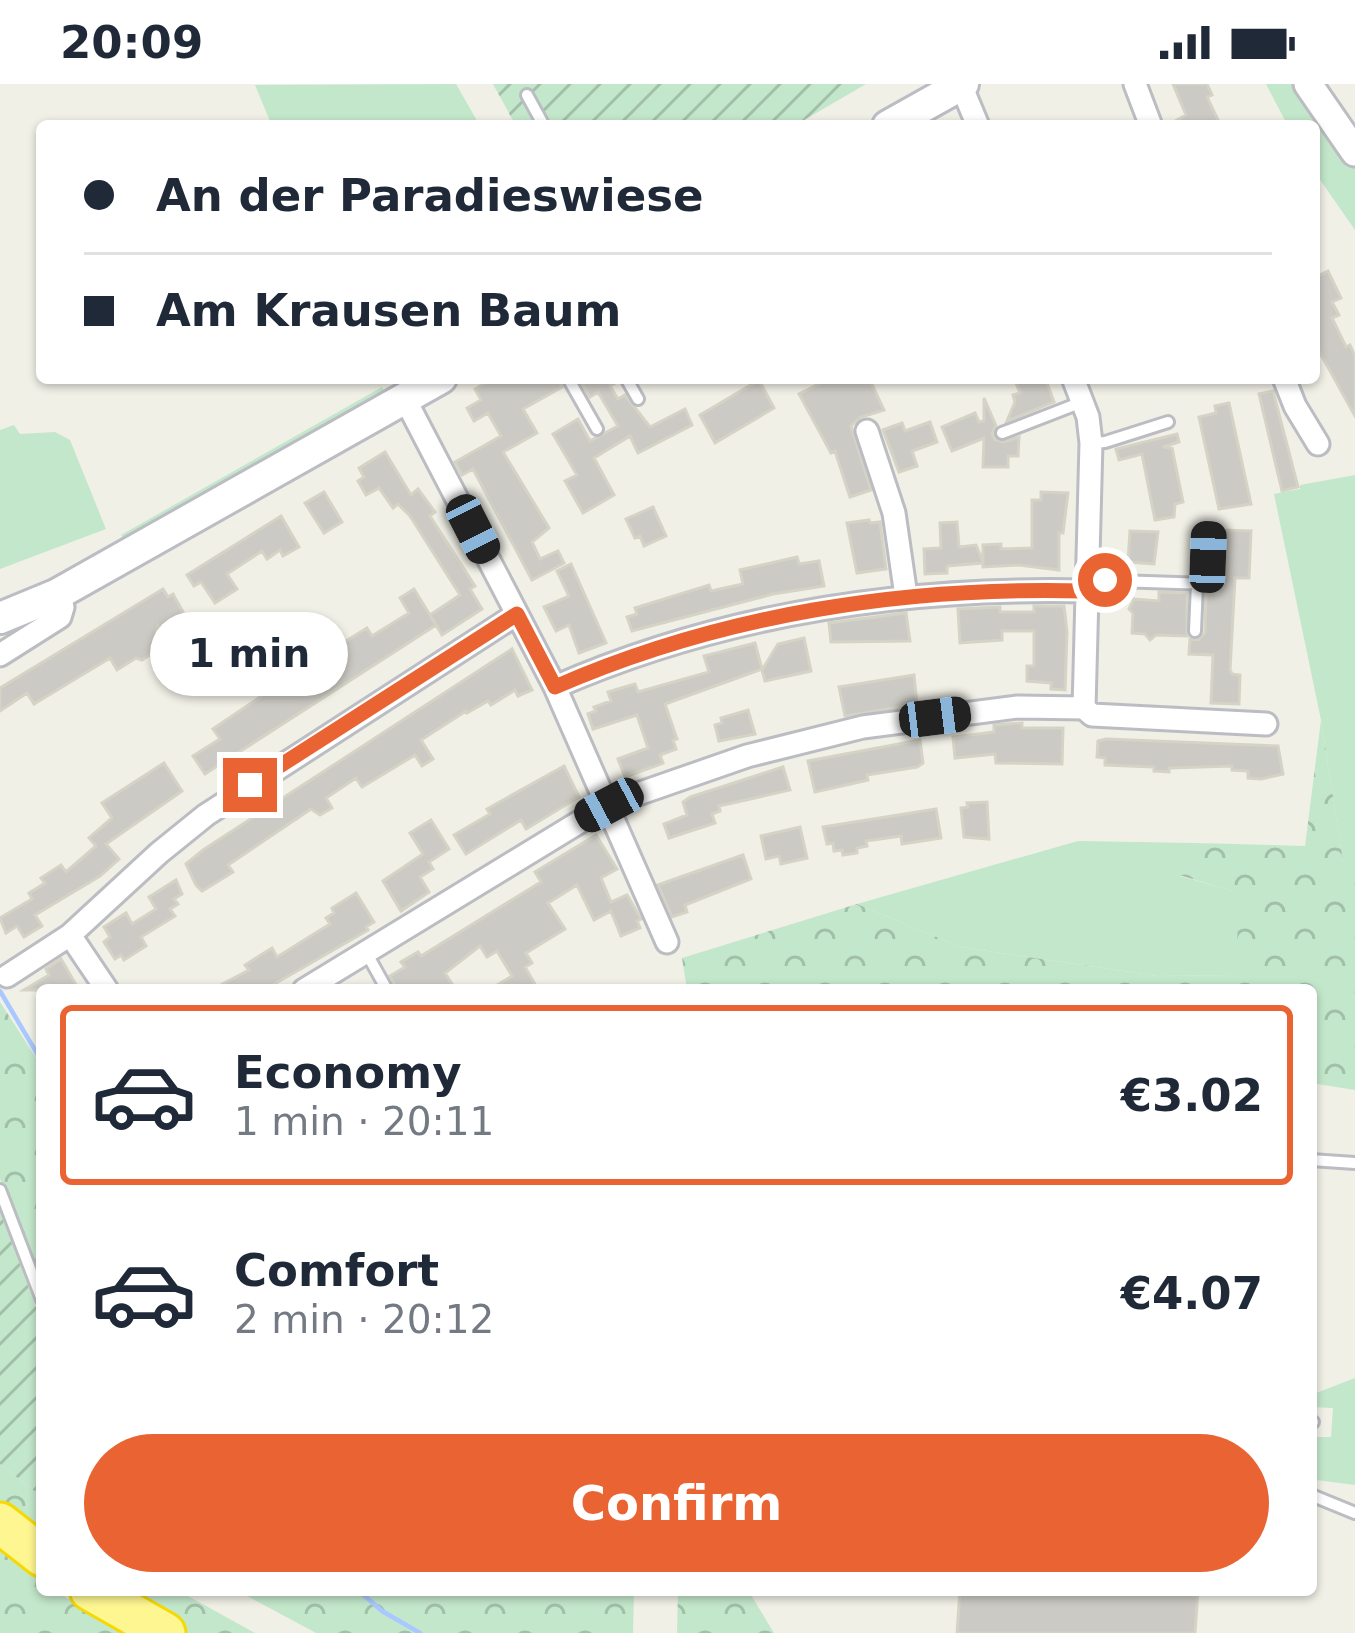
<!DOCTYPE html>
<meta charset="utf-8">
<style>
:root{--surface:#fff;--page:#f6f6f7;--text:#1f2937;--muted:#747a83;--line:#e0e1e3;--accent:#ea6433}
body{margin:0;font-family:"DejaVu Sans",sans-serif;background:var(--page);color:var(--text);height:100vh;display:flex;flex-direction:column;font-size:45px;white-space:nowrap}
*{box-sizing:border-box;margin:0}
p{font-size:39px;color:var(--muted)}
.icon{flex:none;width:66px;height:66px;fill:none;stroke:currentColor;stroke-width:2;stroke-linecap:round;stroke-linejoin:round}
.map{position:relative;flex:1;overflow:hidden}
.details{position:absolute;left:36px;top:900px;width:1281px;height:612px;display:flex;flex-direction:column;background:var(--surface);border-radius:12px;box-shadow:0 3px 9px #0004}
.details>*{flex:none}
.hud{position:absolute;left:36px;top:36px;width:1284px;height:264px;border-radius:12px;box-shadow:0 3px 9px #0004;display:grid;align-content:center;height:264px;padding:0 48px;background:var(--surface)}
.end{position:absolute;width:54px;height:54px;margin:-27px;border:15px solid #ea6433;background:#fff;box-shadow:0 0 0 6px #fff}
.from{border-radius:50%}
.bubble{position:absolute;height:84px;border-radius:42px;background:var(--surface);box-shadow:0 3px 9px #0004;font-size:39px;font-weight:800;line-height:84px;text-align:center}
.car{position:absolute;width:36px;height:72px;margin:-36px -18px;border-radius:15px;box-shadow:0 0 9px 3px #0007;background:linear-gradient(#222 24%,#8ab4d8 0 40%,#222 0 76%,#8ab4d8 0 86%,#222 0)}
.hud b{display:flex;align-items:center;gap:42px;height:114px;font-size:45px}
.hud b+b{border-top:3px solid var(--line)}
.hud i{width:30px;height:30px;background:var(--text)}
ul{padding:21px 0 0;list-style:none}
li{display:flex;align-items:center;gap:36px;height:180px;margin:0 24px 18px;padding:0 24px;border:6px solid transparent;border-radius:12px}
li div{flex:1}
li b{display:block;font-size:45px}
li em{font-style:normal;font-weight:800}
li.selected{border-color:var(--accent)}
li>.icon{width:108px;height:108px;stroke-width:1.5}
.action{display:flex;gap:24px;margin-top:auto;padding:24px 48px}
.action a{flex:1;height:138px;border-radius:72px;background:var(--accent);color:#fff;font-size:48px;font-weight:800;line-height:138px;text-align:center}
.status{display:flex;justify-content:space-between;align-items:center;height:84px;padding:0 60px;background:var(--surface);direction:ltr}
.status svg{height:33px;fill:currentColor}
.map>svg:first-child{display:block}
.green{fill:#c3e7ca}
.forest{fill:url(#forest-crowns)}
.garden{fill:url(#garden-furrows)}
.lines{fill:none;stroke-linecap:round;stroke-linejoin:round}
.stream{stroke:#a8c8ff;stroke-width:4.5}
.building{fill:#cccac4;stroke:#d5d3c5;stroke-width:3}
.service-casing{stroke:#bbbdc2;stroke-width:16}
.minor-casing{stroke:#bbbdc2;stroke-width:27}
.tertiary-casing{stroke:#bbbdc2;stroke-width:33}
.secondary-casing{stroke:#bcbdc4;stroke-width:36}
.motorway-casing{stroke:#f6d900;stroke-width:45}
.service{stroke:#fff;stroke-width:10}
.minor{stroke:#fff;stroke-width:21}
.tertiary{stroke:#fff;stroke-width:27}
.secondary{stroke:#fff;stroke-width:30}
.motorway{stroke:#fdf691;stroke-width:39}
.route{stroke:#ea6433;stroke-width:15}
</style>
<div class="status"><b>20:09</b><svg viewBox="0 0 49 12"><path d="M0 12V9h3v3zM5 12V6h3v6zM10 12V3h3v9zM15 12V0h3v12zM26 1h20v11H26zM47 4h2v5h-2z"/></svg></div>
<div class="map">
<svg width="1355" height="1549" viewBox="0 0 1355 1549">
<defs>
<pattern id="forest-crowns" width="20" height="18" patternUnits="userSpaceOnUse" patternTransform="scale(3)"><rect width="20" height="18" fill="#c3e7ca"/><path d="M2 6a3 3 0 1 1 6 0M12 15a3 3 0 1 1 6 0" fill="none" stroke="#a2bfa8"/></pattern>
<pattern id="garden-furrows" width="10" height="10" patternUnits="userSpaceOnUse" patternTransform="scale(3)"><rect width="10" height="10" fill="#c3e7ca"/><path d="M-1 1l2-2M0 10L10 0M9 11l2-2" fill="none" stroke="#a2bfa8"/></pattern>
</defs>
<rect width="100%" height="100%" fill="#f0f0e7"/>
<!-- green -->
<path class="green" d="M 456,0 L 480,42 L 272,42 L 255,1 Z
M 1266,0 L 1294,0 L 1316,23 L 1355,81 L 1355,146 L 1314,87 L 1314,42 L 1288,42 Z
M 382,303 L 385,309 L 127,459 L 121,451 Z
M 14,341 L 20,350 L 55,348 L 70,356 L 106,445 L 0,485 L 0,346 Z
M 1355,391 L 1355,778 L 1343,778 L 1321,636 L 1274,410 L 1300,405 L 1300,401 Z
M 1078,757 L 1195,759 L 1180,792 L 1241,809 L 1236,891 L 1157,892 L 961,863 L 857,820 Z
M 1355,1294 L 1355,1401 L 1316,1396 L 1311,1393 L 1311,1353 L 1331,1353 L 1333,1324 L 1311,1323 L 1311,1311 Z"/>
<!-- forest -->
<path class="forest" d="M 1321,636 L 1343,777 L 1355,778 L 1355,1006 L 1311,999 L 1311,906 L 687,906 L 682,874 L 857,820 L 961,863 L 1157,892 L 1235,891 L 1240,809 L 1179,791 L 1195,759 L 1305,762 Z
M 0,918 L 42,983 L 42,1205 L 0,1095 Z
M 0,1380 L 42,1413 L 42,1452 L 0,1416 Z
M 0,1465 L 42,1497 L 42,1506 L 54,1506 L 126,1549 L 0,1549 Z
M 119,1506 L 177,1506 L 255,1549 L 186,1549 Z
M 236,1506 L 634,1506 L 633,1549 L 316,1549 Z
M 678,1506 L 748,1506 L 774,1549 L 677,1549 Z"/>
<!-- garden -->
<path class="garden" d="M 493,0 L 866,0 L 794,42 L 516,42 Z
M 0,1128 L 42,1239 L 42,1413 L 0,1380 Z"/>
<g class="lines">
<!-- stream -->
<path class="stream" d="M 0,907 L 42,978
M 358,1506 L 382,1527 L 420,1549"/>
</g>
<!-- building -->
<path class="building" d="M 1173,0 L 1207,0 L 1212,11 L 1207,13 L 1221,42 L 1166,42 L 1186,31 Z
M 1328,187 L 1341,214 L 1332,218 L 1339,231 L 1332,234 L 1346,263 L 1350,261 L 1355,272 L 1355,332 L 1314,258 L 1314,194 Z
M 494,294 L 558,294 L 562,303 L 523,325 L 537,349 L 503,368 L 549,444 L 532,458 L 540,475 L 558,467 L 564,479 L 532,496 L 473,385 L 462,391 L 455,378 L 501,352 L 488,329 L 474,337 L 467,324 L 481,316 L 475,305 Z
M 579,294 L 616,294 L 617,298 L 610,302 L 618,315 L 625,311 L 650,343 L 685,325 L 692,341 L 638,369 L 630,352 L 594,374 L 614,411 L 583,429 L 565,397 L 577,391 L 553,350 L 578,335 L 590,357 L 618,342 L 598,308 L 590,313 Z
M 831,294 L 869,294 L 884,326 L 861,333 L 851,342 L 871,406 L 850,413 L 835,367 L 831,369 L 799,310 Z
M 1014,294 L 1045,294 L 1054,318 L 1007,337 L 1015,318 L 1013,311 L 1020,309 Z
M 759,296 L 774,324 L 715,359 L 700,331 Z
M 1273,307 L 1298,403 L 1282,407 L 1259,310 Z
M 984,314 L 996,342 L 992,349 L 995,356 L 1004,358 L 1019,353 L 1018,372 L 1008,372 L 1008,383 L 983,383 L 984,354 L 952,367 L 942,343 L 975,329 L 979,338 L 984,337 Z
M 1229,319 L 1251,420 L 1219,425 L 1199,333 L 1216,329 L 1215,322 Z
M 930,338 L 937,358 L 912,367 L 917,382 L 899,388 L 883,346 L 902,339 L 905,347 Z
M 1177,350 L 1179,358 L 1163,363 L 1172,364 L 1183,418 L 1175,420 L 1174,433 L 1155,436 L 1142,370 L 1119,376 L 1116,365 Z
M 385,368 L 411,411 L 418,405 L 435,428 L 430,432 L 475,502 L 470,505 L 482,525 L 442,551 L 430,531 L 460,511 L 410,432 L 398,420 L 393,424 L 379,404 L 366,411 L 358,397 L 364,393 L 359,384 Z
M 324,408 L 342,438 L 324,449 L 305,419 Z
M 1041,408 L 1068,409 L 1063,449 L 1059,449 L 1059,486 L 1019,481 L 983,483 L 983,479 L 947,482 L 947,489 L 925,490 L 924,465 L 941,464 L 940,439 L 957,438 L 959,463 L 976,461 L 983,478 L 983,461 L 1001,460 L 1001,465 L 1032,464 L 1032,416 L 1041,416 Z
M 653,423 L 666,452 L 644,462 L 640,452 L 635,454 L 626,435 Z
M 281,432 L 299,463 L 283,472 L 280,466 L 267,475 L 262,467 L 227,490 L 237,505 L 215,519 L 201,498 L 194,502 L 187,491 Z
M 869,436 L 870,439 L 880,438 L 886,485 L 857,489 L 847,439 Z
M 1221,446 L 1251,447 L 1249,494 L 1235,494 L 1230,586 L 1232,590 L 1240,591 L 1239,620 L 1211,619 L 1213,571 L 1189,570 L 1190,555 L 1198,556 L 1205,549 L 1206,510 L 1218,509 Z
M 1130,447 L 1158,448 L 1154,480 L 1128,478 Z
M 797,473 L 799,480 L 819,477 L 824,502 L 773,510 L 632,547 L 627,533 L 637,530 L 635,524 L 709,501 L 711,507 L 743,500 L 740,486 Z
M 571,480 L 606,559 L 579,569 L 569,541 L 556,547 L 544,523 L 569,512 L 557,487 Z
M 163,505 L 168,513 L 173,510 L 192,544 L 168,558 L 158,542 L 151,570 L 142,576 L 136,574 L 117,586 L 110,574 L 34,620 L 27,609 L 0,627 L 0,604 Z
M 414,505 L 436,541 L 205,690 L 193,672 L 220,655 L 213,645 L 285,596 L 290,604 L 327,580 L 329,571 L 339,565 L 338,562 L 367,544 L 372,552 L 409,529 L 400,514 Z
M 1159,508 L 1187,509 L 1187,552 L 1156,551 L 1150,556 L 1145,550 L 1132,549 L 1133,529 L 1129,525 L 1134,515 L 1159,517 Z
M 1034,522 L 1064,522 L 1067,548 L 1065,606 L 1051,605 L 1051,599 L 1027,597 L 1027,582 L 1034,582 L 1034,547 L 1002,547 L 1002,556 L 960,559 L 958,525 L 1000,523 L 1000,528 L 1034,528 Z
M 906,529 L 910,557 L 831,558 L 829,539 Z
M 804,554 L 811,587 L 765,597 L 762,586 L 778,560 Z
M 755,559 L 762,585 L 665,620 L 677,655 L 673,656 L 676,665 L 660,671 L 663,679 L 625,693 L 618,675 L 648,664 L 637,631 L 593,645 L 588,630 L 596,627 L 594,623 L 611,617 L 608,608 L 628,602 L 635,600 L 638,608 L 709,588 L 704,572 Z
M 512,565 L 532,606 L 518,612 L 515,606 L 491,621 L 488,617 L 467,629 L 466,627 L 421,656 L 433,675 L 422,682 L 415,671 L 362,703 L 356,694 L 326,714 L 332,724 L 320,731 L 311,725 L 228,781 L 233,788 L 202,807 L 196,801 L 186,780 L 203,766 Z
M 914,591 L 917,620 L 845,632 L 839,603 Z
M 748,626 L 755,650 L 719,657 L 715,641 L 722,639 L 721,634 Z
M 1022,639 L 1022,644 L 1063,644 L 1062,680 L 996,679 L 995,670 L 955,674 L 953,653 L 994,648 L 994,641 Z
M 1106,655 L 1278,662 L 1283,690 L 1261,695 L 1248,694 L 1248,687 L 1232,686 L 1232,682 L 1169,684 L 1169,688 L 1154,687 L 1154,683 L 1105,681 L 1105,674 L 1097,673 L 1098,657 Z
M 920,656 L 923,679 L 917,683 L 867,691 L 868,696 L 815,708 L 808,677 Z
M 164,679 L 182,707 L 106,760 L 119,775 L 100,792 L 35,831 L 42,842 L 24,853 L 17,842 L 6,849 L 0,834 L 32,815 L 29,809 L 45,799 L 41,794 L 61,781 L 66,788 L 96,762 L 89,754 L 112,734 L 102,719 Z
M 564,682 L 579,713 L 526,745 L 521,736 L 466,770 L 454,751 L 490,730 L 487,725 Z
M 783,683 L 790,706 L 719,722 L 720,727 L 712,730 L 715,739 L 669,754 L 664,740 L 687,731 L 683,718 L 690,713 Z
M 987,718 L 989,755 L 964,753 L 961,724 L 968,723 L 967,719 Z
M 936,725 L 941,754 L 902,760 L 901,752 L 866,757 L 867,762 L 857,764 L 857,769 L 843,771 L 842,766 L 834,767 L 833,759 L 827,760 L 823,743 Z
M 431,736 L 449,765 L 429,778 L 433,785 L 420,793 L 429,808 L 401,827 L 383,797 L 423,770 L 410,749 Z
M 800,743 L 807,774 L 781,780 L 779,772 L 766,775 L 761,752 Z
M 596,751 L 617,785 L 601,794 L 611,818 L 627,811 L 641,835 L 637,837 L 640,844 L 621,852 L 611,827 L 594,836 L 577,801 L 548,819 L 565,845 L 526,869 L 532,879 L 525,883 L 536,902 L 529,906 L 489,906 L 512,892 L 497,867 L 487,873 L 480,862 L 445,889 L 456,906 L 397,906 L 390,892 L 405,883 L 401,878 L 418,868 L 421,872 L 541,798 L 535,788 Z
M 743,771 L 751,795 L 685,821 L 687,828 L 672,833 L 658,801 Z
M 176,796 L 182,810 L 174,815 L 178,820 L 170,825 L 175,832 L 141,853 L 146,862 L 124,876 L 121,871 L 115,875 L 104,858 L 110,853 L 104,843 L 126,829 L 132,840 L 156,825 L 149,813 Z
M 356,809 L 374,838 L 366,843 L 368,846 L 264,906 L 211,906 L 249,886 L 245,881 L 272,864 L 277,873 L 330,840 L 326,834 L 334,829 L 332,824 Z
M 61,875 L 79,906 L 24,906 L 49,891 L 46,885 Z
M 960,1506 L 1198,1506 L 1195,1549 L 957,1549 Z"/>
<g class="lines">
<!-- service casing -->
<g class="service-casing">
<path id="service" d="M 527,11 L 544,42
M 568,294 L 597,345
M 626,294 L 638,315
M 1002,349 L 1082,318
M 1091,359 L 1105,358 L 1168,338
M 1086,496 L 1207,500 L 1209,445
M 1195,547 L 1197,500
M 366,868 L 387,906
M 1311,1076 L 1355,1079
M 0,1106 L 42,1216
M 1311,1338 L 1313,1338
M 1311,1411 L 1355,1429"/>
</g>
<!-- minor casing -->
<g class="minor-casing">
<path id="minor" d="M 1135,0 L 1151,42
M 961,1 L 978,42
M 1073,294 L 1088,333 L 1091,359 L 1084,624
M 1284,294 L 1295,322 L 1318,360
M 405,315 L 555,603 L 667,858
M 867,347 L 894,429 L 906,512
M 0,571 L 60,533 L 63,523 L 56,511
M 555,603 C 722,530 905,503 1086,507
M 70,851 L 107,906
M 7,892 L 70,851 L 159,769 L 206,731 L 517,530
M 304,906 L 609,720 L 747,672 L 863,643 L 1018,623 L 1084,624 L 1092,631 L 1266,640"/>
</g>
<!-- tertiary casing -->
<g class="tertiary-casing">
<path id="tertiary" d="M 1308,0 L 1355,68"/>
</g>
<!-- secondary casing -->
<g class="secondary-casing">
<path id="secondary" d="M 888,42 L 963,0
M 0,534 L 56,511 L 441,294"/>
</g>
<!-- motorway casing -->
<g class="motorway-casing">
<path id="motorway" d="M 0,1439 L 42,1472
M 90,1506 L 165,1549"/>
</g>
<!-- service -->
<use href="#service" class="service"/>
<!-- minor -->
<use href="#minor" class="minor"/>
<!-- tertiary -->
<use href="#tertiary" class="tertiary"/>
<!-- secondary -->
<use href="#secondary" class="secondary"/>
<!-- motorway -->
<use href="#motorway" class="motorway"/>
</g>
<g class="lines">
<!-- route -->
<path class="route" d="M 250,701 L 517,530 L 555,603 C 722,530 905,502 1086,507 L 1086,496 L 1105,496"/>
</g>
</svg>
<i class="end from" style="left:1105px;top:496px"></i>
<i class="end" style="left:250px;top:701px"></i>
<div class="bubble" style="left:150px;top:528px;width:198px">1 min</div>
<i class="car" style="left:473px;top:445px;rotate:153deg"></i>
<i class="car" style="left:1208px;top:473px;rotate:2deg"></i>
<i class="car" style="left:935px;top:633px;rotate:83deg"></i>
<i class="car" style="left:609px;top:721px;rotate:242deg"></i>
<div class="hud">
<b><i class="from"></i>An der Paradieswiese</b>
<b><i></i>Am Krausen Baum</b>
</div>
<section class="details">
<ul>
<li class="selected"><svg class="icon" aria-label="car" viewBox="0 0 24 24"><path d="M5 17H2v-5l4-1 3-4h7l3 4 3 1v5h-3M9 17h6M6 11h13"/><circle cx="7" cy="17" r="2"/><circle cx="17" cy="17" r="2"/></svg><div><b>Economy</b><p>1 min · 20:11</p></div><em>€3.02</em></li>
<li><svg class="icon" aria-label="car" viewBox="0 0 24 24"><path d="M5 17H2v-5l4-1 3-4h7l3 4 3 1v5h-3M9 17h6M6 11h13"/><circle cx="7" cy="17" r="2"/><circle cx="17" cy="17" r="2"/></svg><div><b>Comfort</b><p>2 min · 20:12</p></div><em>€4.07</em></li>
</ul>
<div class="action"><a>Confirm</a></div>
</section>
</div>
